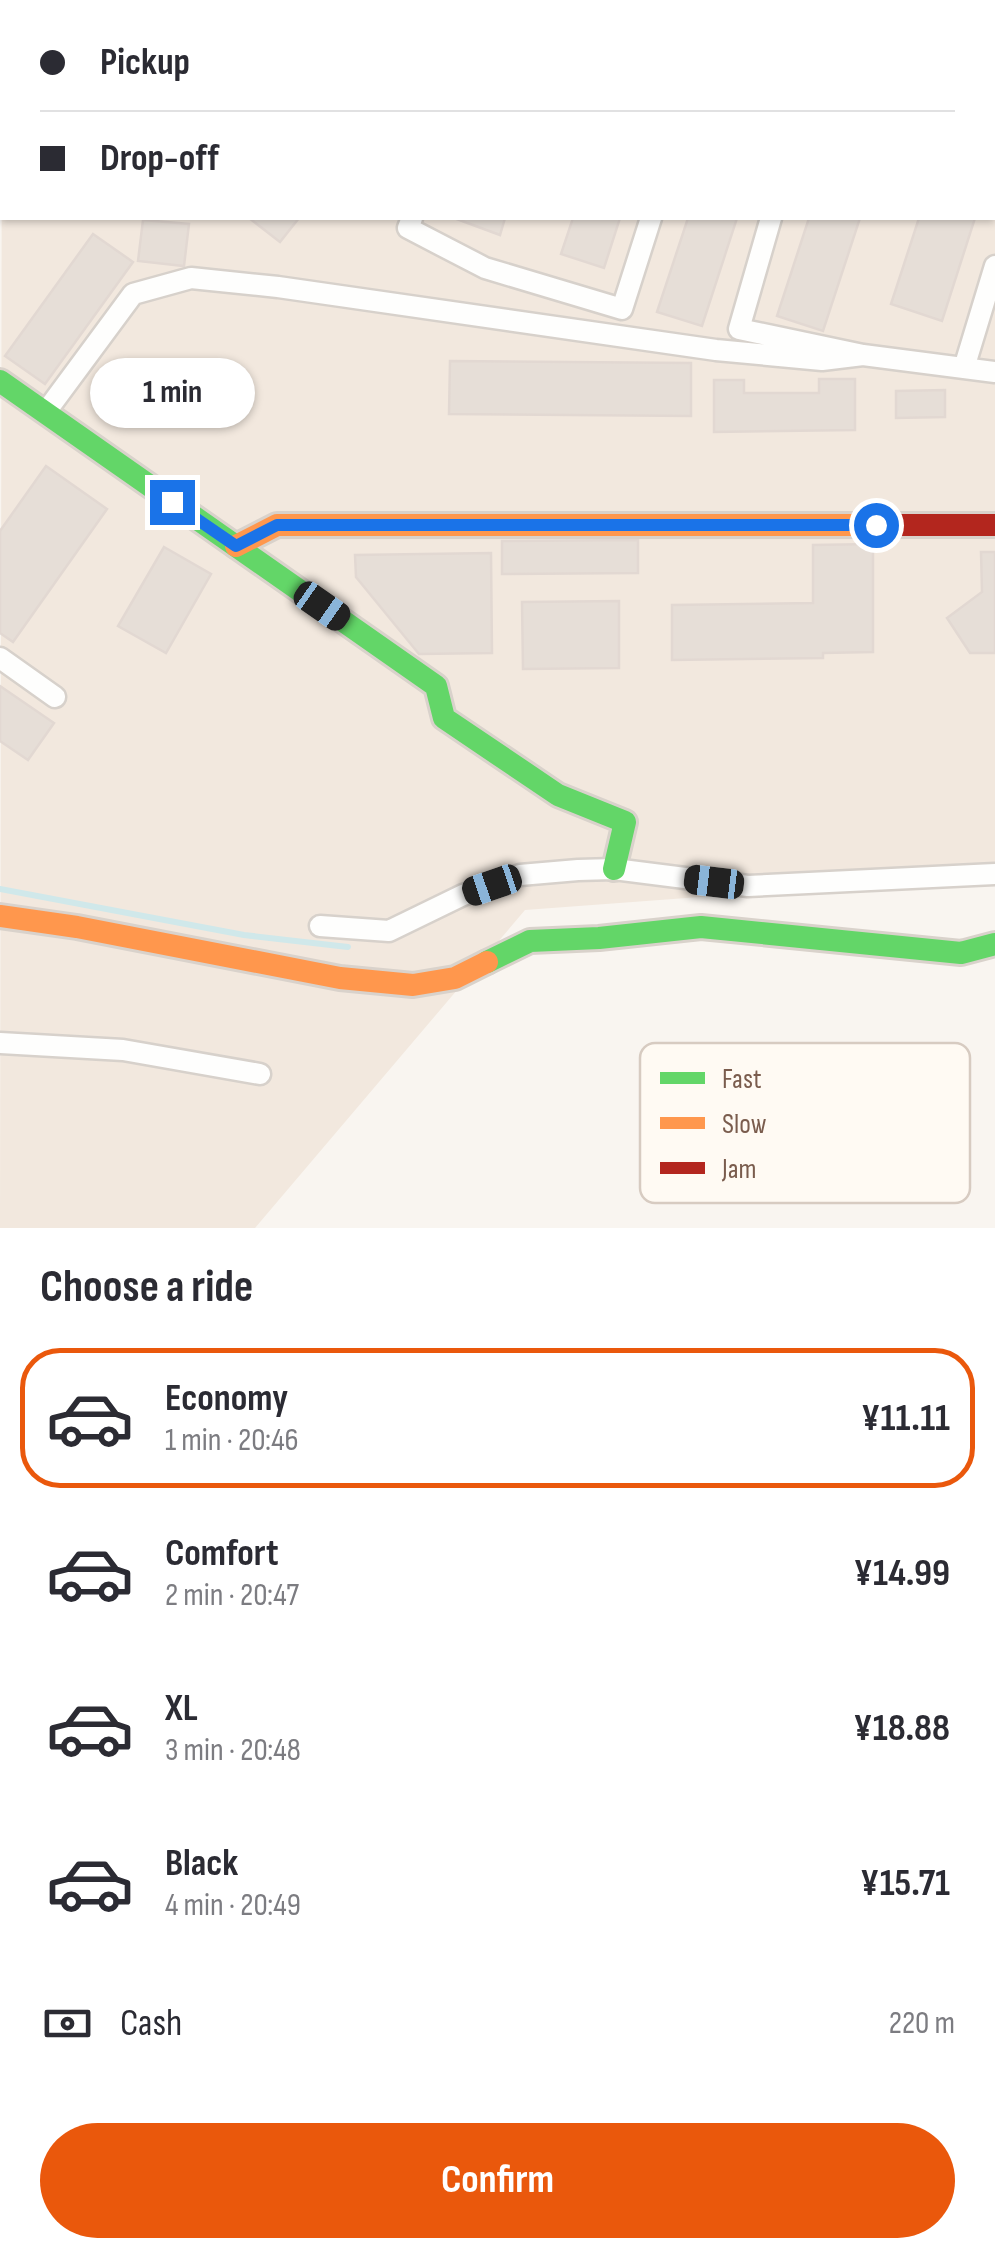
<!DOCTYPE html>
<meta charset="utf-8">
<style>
:root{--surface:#fff;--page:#f7f7f7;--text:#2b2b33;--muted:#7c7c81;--line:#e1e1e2;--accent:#ea580c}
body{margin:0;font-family:"Sofia Sans Condensed",sans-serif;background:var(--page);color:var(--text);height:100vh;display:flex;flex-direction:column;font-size:38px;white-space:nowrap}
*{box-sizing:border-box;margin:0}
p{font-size:32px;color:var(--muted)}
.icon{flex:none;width:55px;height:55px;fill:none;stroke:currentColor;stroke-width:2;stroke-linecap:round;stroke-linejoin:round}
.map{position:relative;height:1228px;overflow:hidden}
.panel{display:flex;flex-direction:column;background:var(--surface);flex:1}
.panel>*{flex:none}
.guide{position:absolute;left:0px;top:0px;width:995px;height:220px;box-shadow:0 2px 8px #0004;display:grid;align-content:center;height:220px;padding:0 40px;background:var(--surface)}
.end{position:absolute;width:45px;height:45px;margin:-22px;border:12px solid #1a73e8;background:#fff;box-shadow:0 0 0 5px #fff}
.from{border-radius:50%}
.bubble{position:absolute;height:70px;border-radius:35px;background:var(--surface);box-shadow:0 2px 8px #0004;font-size:32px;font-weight:700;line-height:70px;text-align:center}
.car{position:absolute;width:30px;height:60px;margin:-30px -15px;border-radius:12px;box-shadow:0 0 8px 2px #0007;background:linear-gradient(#222 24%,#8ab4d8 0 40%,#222 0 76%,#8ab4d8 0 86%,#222 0)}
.guide b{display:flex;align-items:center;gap:35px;height:95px;font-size:38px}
.guide b+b{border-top:2px solid var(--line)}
.guide i{width:25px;height:25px;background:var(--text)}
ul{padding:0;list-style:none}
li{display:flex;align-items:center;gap:30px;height:140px;margin:0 20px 15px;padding:0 20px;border:5px solid transparent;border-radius:40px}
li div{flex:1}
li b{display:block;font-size:38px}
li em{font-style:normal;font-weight:700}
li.on{border-color:var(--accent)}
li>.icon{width:90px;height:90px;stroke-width:1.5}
h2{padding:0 40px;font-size:45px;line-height:120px}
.pay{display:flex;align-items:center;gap:25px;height:110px;padding:0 40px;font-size:38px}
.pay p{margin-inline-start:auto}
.action{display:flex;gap:20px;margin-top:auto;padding:20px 40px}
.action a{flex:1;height:115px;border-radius:60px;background:var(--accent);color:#fff;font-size:40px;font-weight:700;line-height:115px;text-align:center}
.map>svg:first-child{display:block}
.residential{fill:#f2e8de}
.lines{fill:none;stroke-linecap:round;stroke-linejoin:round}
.stream{stroke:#d0e8ea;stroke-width:6}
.building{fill:#e6ded7;stroke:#e2d8d2;stroke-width:2.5}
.street-casing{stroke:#d7d1cb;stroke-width:25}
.fast-casing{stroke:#d9d2cb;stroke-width:28}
.slow-casing{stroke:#d9d2cb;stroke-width:28}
.jam-casing{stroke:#d9d2cb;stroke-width:28}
.street{stroke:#fefefd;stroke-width:20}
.fast{stroke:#63d668;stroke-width:22}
.slow{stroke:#ff974d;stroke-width:22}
.jam{stroke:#b3261e;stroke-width:22}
.route{stroke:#1a73e8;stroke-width:12}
.key{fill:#fffaf3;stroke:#d7cbc1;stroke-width:2.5}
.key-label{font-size:28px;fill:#7a5c4d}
</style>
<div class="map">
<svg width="995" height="1228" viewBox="0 0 995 1228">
<rect width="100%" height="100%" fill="#f9f5f0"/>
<!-- residential -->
<path class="residential" d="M 22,0 L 828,0 L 834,2 L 18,2 Z
M 2,11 L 2,218 L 992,218 L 993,70 L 995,71 L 995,875 L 525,910 L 255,1228 L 0,1228 Z"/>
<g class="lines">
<!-- stream -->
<path class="stream" d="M 0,889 L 244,935 L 348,947"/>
</g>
<!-- building -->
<path class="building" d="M 124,0 L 209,0 L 119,2 Z
M 632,0 L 777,0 L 784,2 L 649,2 Z
M 249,218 L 299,218 L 280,242 Z
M 454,218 L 505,218 L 500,235 Z
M 573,218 L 620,218 L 604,268 L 561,254 Z
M 688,218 L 737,218 L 702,326 L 657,312 Z
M 809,218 L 860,218 L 823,331 L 777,316 Z
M 919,218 L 975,218 L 942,321 L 891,304 Z
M 143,220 L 189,224 L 184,266 L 138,261 Z
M 93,234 L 133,262 L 45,384 L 5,356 Z
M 450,361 L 691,363 L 691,416 L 449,414 Z
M 819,379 L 855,379 L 855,430 L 714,432 L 714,380 L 744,380 L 744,393 L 819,393 Z
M 945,390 L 945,417 L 896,418 L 896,391 Z
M 46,466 L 107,509 L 13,642 L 0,633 L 0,531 Z
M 638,540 L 638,573 L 502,574 L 502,541 Z
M 873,544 L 873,652 L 823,653 L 823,658 L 672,660 L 672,605 L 813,603 L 813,545 Z
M 164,547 L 211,574 L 166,653 L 118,626 Z
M 981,552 L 995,552 L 995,653 L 970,653 L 947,618 L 982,592 Z
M 491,553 L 492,653 L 419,654 L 356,577 L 355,555 Z
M 619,601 L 619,668 L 523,669 L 522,602 Z
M 0,686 L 54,723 L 28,760 L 0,741 Z"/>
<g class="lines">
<!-- street casing -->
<g class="street-casing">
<path id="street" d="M 992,156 L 995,157
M 412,218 L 408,228 L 485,268 L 622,309 L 651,218
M 771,218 L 739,329 L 863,355 L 995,372
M 964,368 L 995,266
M 45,413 L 133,294 L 191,278 L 278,287 L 716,350 L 822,360 L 863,355
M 0,658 L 55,697
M 320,926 L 389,931 L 463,895 L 520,875 L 578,870 L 614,869 L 748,886 L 995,874
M 0,1043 L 123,1050 L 260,1074"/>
</g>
<!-- fast casing -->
<g class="fast-casing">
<path id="fast" d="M 72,2 L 76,0
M 0,381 L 436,686 L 444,718 L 558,795 L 625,822 L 614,869
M 487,962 L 530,941 L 599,938 L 701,927 L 961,953 L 995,944"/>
</g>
<!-- slow casing -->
<g class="slow-casing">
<path id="slow" d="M 889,0 L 895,2
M 0,45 L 2,44
M 236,546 L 277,525 L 866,525
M 0,916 L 77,927 L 340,978 L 413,985 L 455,978 L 487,962"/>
</g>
<!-- jam casing -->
<g class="jam-casing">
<path id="jam" d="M 992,43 L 995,44
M 866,525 L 995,525"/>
</g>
<!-- street -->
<use href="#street" class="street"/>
<!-- fast -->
<use href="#fast" class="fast"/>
<!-- slow -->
<use href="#slow" class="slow"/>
<!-- jam -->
<use href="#jam" class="jam"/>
</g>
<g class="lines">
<!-- route -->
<path class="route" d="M 172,502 L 236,546 L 277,525 L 876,525"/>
</g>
<!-- legend -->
<rect x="640" y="1043" width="330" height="160" rx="15" class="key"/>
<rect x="660" y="1072" width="45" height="12" fill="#63d668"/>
<rect x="660" y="1117" width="45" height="12" fill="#ff974d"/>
<rect x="660" y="1162" width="45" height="12" fill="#b3261e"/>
<g class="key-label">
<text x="722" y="1088">Fast</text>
<text x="722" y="1133">Slow</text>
<text x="722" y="1178">Jam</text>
</g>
</svg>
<i class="end from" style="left:876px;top:525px"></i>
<i class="end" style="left:172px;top:502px"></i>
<div class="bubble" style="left:90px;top:358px;width:165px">1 min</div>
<i class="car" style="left:322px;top:606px;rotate:125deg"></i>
<i class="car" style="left:714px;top:882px;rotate:277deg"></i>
<i class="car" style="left:492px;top:885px;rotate:251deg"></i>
<div class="guide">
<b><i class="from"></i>Pickup</b>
<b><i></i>Drop-off</b>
</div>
</div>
<section class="panel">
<h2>Choose a ride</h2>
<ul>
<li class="on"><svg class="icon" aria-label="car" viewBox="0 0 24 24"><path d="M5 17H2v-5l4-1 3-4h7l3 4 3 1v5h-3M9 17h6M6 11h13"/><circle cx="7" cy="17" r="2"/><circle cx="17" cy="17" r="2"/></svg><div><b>Economy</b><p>1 min · 20:46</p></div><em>¥11.11</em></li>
<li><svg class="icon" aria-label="car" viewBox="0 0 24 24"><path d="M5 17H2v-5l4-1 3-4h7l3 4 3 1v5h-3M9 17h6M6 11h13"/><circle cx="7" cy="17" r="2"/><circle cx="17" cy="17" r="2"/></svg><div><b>Comfort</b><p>2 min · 20:47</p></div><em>¥14.99</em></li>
<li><svg class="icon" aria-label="car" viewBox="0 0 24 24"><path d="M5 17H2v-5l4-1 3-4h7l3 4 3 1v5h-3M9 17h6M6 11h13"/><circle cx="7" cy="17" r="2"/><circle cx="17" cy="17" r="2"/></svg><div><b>XL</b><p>3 min · 20:48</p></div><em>¥18.88</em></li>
<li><svg class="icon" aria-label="car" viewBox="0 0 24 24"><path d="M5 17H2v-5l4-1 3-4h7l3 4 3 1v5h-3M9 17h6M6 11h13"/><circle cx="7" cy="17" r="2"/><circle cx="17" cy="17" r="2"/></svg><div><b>Black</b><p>4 min · 20:49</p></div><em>¥15.71</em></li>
</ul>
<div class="pay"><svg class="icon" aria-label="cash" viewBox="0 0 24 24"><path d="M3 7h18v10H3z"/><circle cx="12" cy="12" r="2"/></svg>Cash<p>220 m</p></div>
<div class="action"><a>Confirm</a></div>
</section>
